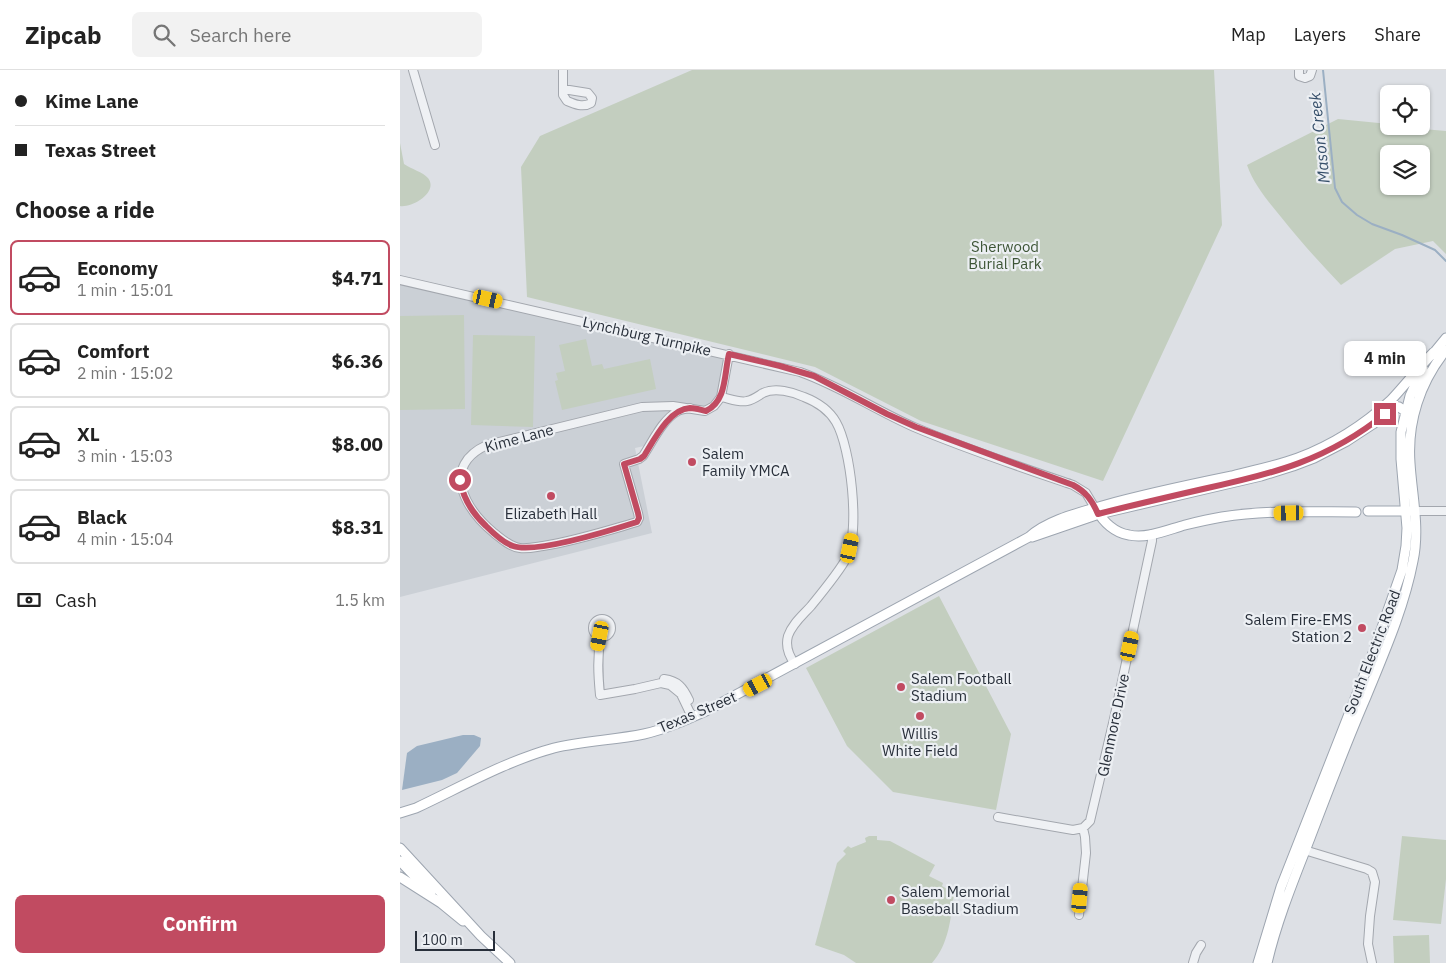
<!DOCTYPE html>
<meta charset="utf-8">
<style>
:root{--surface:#fff;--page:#f2f2f2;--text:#222;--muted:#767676;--line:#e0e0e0;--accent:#c14b61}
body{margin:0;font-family:"IBM Plex Sans",sans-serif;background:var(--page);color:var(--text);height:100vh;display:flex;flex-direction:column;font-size:19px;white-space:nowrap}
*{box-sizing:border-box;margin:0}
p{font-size:16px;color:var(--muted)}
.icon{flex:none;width:28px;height:28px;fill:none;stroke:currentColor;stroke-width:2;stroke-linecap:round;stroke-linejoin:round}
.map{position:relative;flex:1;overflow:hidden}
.drawer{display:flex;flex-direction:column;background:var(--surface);width:400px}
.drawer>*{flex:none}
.hud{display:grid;align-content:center;height:110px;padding:0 15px;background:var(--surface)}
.controls{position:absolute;left:980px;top:15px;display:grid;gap:10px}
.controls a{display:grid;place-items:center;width:50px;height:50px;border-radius:8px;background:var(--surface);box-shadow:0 1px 4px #0004;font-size:25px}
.scale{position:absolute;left:15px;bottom:12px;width:80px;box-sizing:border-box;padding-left:5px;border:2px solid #282f3a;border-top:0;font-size:14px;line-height:18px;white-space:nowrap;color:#282f3a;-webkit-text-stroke:4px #eceff3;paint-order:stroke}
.end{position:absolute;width:22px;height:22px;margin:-11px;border:6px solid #c14b61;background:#fff;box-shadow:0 0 0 2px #fff}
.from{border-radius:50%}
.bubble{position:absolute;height:35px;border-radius:8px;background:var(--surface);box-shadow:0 1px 4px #0004;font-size:16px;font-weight:700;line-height:35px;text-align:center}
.car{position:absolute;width:15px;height:30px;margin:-15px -8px;border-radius:6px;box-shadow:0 0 4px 1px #0007;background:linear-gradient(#f5c518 24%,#345 0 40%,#f5c518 0 76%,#345 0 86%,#f5c518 0)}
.hud b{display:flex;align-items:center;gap:18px;height:48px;font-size:19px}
.hud b+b{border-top:1px solid var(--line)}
.hud i{width:12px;height:12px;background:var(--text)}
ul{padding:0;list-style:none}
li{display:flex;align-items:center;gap:15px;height:75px;margin:0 10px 8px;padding:0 5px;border:2px solid var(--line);border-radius:8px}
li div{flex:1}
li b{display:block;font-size:19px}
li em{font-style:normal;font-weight:700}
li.selected{border-color:var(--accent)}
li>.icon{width:45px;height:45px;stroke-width:1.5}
h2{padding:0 15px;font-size:22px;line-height:60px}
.pay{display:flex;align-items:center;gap:12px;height:55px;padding:0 15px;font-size:19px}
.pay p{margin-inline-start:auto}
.button{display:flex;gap:10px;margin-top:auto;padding:10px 15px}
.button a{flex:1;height:58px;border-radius:8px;background:var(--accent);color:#fff;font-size:20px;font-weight:700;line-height:58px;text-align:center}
header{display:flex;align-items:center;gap:30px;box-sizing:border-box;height:70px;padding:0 25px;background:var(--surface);border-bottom:1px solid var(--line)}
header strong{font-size:24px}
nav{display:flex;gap:28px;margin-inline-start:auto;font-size:18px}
.search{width:350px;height:45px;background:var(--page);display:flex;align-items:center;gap:12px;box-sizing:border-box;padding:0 18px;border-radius:8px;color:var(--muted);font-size:19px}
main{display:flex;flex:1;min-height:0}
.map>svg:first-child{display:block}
.built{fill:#cbd0d6}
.green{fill:#c3cebf;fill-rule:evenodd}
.water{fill:#9bafc3}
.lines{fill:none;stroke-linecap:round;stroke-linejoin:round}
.stream{stroke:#9bafc3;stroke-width:2}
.minor-casing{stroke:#a3a7ae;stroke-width:10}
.major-casing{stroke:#9da5b0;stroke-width:11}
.minor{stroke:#eff1f4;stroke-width:8}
.major{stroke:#fff;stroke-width:9}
.route{stroke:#c14b61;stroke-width:6}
.poi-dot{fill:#c14b61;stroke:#eceff3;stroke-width:2}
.labels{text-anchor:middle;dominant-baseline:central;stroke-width:4.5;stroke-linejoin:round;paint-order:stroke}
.park-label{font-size:15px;fill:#3d5536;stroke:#eceff3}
.street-label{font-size:15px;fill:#282f3a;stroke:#eceff3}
.poi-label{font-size:15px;fill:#282f3a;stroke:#eceff3;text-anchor:start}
.water-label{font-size:16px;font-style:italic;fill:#364f6a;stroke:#eceff3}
</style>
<header>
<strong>Zipcab</strong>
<div class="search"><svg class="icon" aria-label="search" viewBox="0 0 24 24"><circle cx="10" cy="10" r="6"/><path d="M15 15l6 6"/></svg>Search here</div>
<nav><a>Map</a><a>Layers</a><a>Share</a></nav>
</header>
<main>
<section class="drawer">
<div class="hud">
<b><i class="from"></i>Kime Lane</b>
<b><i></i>Texas Street</b>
</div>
<h2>Choose a ride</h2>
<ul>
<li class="selected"><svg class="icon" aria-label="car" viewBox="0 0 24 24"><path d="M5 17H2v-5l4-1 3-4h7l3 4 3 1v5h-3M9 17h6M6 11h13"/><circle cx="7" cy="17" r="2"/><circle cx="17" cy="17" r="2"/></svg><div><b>Economy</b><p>1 min · 15:01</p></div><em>$4.71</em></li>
<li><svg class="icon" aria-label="car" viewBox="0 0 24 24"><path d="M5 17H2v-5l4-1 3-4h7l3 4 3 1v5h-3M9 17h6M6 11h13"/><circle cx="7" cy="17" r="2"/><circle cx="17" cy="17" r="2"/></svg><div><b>Comfort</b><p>2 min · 15:02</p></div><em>$6.36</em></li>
<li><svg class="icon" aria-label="car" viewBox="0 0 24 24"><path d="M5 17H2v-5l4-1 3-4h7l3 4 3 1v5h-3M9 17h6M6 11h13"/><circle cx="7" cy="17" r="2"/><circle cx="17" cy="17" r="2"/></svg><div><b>XL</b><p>3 min · 15:03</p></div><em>$8.00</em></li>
<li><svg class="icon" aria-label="car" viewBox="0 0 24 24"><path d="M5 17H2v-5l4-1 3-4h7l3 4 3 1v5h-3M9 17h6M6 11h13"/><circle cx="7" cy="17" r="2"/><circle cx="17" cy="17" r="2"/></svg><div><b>Black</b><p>4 min · 15:04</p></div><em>$8.31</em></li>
</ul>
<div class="pay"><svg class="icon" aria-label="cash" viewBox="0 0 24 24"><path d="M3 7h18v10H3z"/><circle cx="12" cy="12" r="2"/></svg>Cash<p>1.5 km</p></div>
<div class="button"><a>Confirm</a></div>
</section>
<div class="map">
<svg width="1046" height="893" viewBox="0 0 1046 893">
<rect width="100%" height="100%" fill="#dde0e5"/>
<!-- built -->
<path class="built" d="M 0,210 L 329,284 L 322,323 L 311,339 L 273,336 L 252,361 L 254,374 L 235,378 L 252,463 L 0,527 Z"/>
<!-- green -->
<path class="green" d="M 292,0 L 814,0 L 822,155 L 703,411 L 521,351 L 415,297 L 127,227 L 121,97 L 140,66 Z
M 938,49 L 989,54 L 989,56 L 1046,61 L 1046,184 L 1033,171 L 995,179 L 941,215 C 920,193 900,171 881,147 C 868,131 854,115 847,95 ZM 989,84 L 1021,84 L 1021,116 L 989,116 Z
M 0,73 L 4,94 C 11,99 23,102 28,108 C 39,122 12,138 0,136 Z
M 64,245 L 65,339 L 0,340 L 0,246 Z
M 73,265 L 135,266 L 133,357 L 71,355 Z
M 186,269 L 192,296 L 202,294 L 204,299 L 250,289 L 256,319 L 162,340 L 155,311 L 158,310 L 156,303 L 165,301 L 159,275 Z
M 539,526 L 611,664 L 596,740 L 493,722 L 447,676 L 406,598 Z
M 469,766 L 477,766 L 477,770 L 490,771 L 535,795 L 529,806 L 543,813 L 542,816 L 554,823 C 551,847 549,874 532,893 L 456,893 L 444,885 L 415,875 L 437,793 L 446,784 L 443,781 L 448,776 L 451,778 L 466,772 L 465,768 Z
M 1002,766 L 1046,770 L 1046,809 L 1041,854 L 993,850 Z
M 1029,865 L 1030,893 L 994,893 L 993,866 Z"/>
<!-- water -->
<path class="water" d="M 63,665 L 74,665 L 81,668 L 80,676 L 57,703 L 42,710 L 2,720 L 7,683 L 17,676 Z"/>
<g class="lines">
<!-- stream -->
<path class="stream" d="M 923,0 L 935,118 L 942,132 L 957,145 L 972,154 L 1002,165 L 1035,180 L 1046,191"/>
<!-- minor casing -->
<g class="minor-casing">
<path id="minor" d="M 13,0 L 35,75
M 163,0 L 163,19
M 899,0 L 899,6 L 905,8 L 910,6 L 912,0
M 163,19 L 188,23 L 192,28 L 191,33 C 183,38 174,34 167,31 L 163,25 Z
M 0,210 L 400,302 C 440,316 475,340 514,357 C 566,379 620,397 673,415 L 686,423 L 695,438
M 321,327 C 328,328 339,333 347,331 C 353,330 358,326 363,323 C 375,317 393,322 404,327 C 417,332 429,340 436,352 C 451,378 460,460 447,487 C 441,499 420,525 411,536 C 403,545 392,554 388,566 C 385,577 389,586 395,594
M 290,338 C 286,339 281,339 278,341 C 262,350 253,371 243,386 L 239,389 L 224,394 L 238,443 L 239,448 L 237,452 C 206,461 175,471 143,476 C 136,477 128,479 120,478 C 110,477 102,469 94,463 C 64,438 41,396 87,375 L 242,337 L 273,336 L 305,341 L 314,336 L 321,327 L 329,284
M 1015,441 L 1046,441
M193 558a9 9 0 1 1 18 0a9 9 0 1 1-18 0Z
M 201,566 C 197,586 198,604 200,625 L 235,619 L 261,613 L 270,615 L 281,624 L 292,647
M 264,609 C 278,611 283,617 289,630
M 598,747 L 673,760 L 683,758 L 690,751 L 714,649 L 752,471 L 752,464
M 901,779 L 967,799 L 972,802 L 975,812 L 970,846 L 968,874 L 972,893
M 679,845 L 686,783 L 685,767 L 683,758
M 793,893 L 796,883 L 801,875"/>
</g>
<!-- major casing -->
<g class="major-casing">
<path id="major" d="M 1032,285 L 1046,268
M 697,440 C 703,452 715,463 729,465 C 747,469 767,460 785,455 C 797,452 810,449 822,447 C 866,440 912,442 956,442
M 968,441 L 1010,441
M 632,467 L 699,444 L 861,406 L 893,396 L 914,388 L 947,371 L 973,354 L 994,336 L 999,337 L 1005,341
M 0,743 L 16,738 C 61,717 106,691 154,678 C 183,671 215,670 244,664 C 266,659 286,650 306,641 L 629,467 C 648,450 678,443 702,436 C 745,424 788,415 832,406 C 854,400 877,396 898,388 C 932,375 964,355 991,330 C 1006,314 1019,297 1034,282
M 0,778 L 81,866 L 110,893
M 0,791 L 31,823
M 0,807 L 41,833 L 63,851
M 858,893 L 881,817 L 973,583 L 1002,500 L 1006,476 L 1007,458 L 1001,389 L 1001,362 L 1010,326 L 1023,298
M 867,893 C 877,850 894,809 910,768 C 928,721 946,673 966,627 C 984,583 1004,538 1013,491 C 1020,458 1012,426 1010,393 C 1007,352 1020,312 1046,280"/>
</g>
<!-- minor -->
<use href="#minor" class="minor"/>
<!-- major -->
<use href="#major" class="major"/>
</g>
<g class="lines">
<!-- route -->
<path class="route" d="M 60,410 C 63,428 72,443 86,456 C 93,463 103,473 113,476 C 136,484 212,460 237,452 L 239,448 L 238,443 L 224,394 L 240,389 L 244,386 C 254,370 269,339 290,338 C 295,338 301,340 306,341 C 327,331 324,304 329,284 L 380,296 L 414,306 L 487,344 L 516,357 L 673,415 C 686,422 692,430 698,444 C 733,435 768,427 803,419 C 873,404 928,390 985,344"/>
</g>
<!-- markers -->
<g class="poi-dot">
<circle cx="292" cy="392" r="5"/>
<circle cx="151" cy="426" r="5"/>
<circle cx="962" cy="558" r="5"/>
<circle cx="501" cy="617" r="5"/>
<circle cx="520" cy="646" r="5"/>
<circle cx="491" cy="830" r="5"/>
</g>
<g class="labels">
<!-- park labels -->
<g class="park-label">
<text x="605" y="176">Sherwood<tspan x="605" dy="17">Burial Park</tspan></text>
</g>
<!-- street labels -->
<g class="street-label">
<text transform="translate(247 266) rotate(13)">Lynchburg Turnpike</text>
<text transform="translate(119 368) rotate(-15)">Kime Lane</text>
<text transform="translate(972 582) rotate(-69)">South Electric Road</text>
<text transform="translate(297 642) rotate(-23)">Texas Street</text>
<text transform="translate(713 655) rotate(-78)">Glenmore Drive</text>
</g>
<!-- poi labels -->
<g class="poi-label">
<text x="302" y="383">Salem<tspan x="302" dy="17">Family YMCA</tspan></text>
<text x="151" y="443" text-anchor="middle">Elizabeth Hall</text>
<text x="952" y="549" text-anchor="end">Salem Fire-EMS<tspan x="952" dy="17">Station 2</tspan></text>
<text x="511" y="608">Salem Football<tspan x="511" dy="17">Stadium</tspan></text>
<text x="520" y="663" text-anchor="middle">Willis<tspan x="520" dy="17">White Field</tspan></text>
<text x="501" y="821">Salem Memorial<tspan x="501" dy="17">Baseball Stadium</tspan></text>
</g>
<!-- water labels -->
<g class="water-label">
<text transform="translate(919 68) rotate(-96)">Mason Creek</text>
</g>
</g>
</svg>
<div class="controls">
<a><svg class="icon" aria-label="locate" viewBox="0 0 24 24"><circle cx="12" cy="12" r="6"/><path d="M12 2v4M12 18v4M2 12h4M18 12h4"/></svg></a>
<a><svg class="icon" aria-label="layers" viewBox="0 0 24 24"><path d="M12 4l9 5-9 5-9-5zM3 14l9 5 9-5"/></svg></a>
</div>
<div class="scale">100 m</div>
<i class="end from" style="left:60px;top:410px"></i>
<i class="end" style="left:985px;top:344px"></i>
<div class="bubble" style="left:944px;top:271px;width:82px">4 min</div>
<i class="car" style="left:88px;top:229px;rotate:103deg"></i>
<i class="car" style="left:889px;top:443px;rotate:269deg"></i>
<i class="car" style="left:450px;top:478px;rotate:12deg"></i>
<i class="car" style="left:200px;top:566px;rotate:191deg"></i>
<i class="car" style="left:730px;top:576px;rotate:12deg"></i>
<i class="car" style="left:358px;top:615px;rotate:242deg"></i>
<i class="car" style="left:680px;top:828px;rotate:5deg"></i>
</div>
</main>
